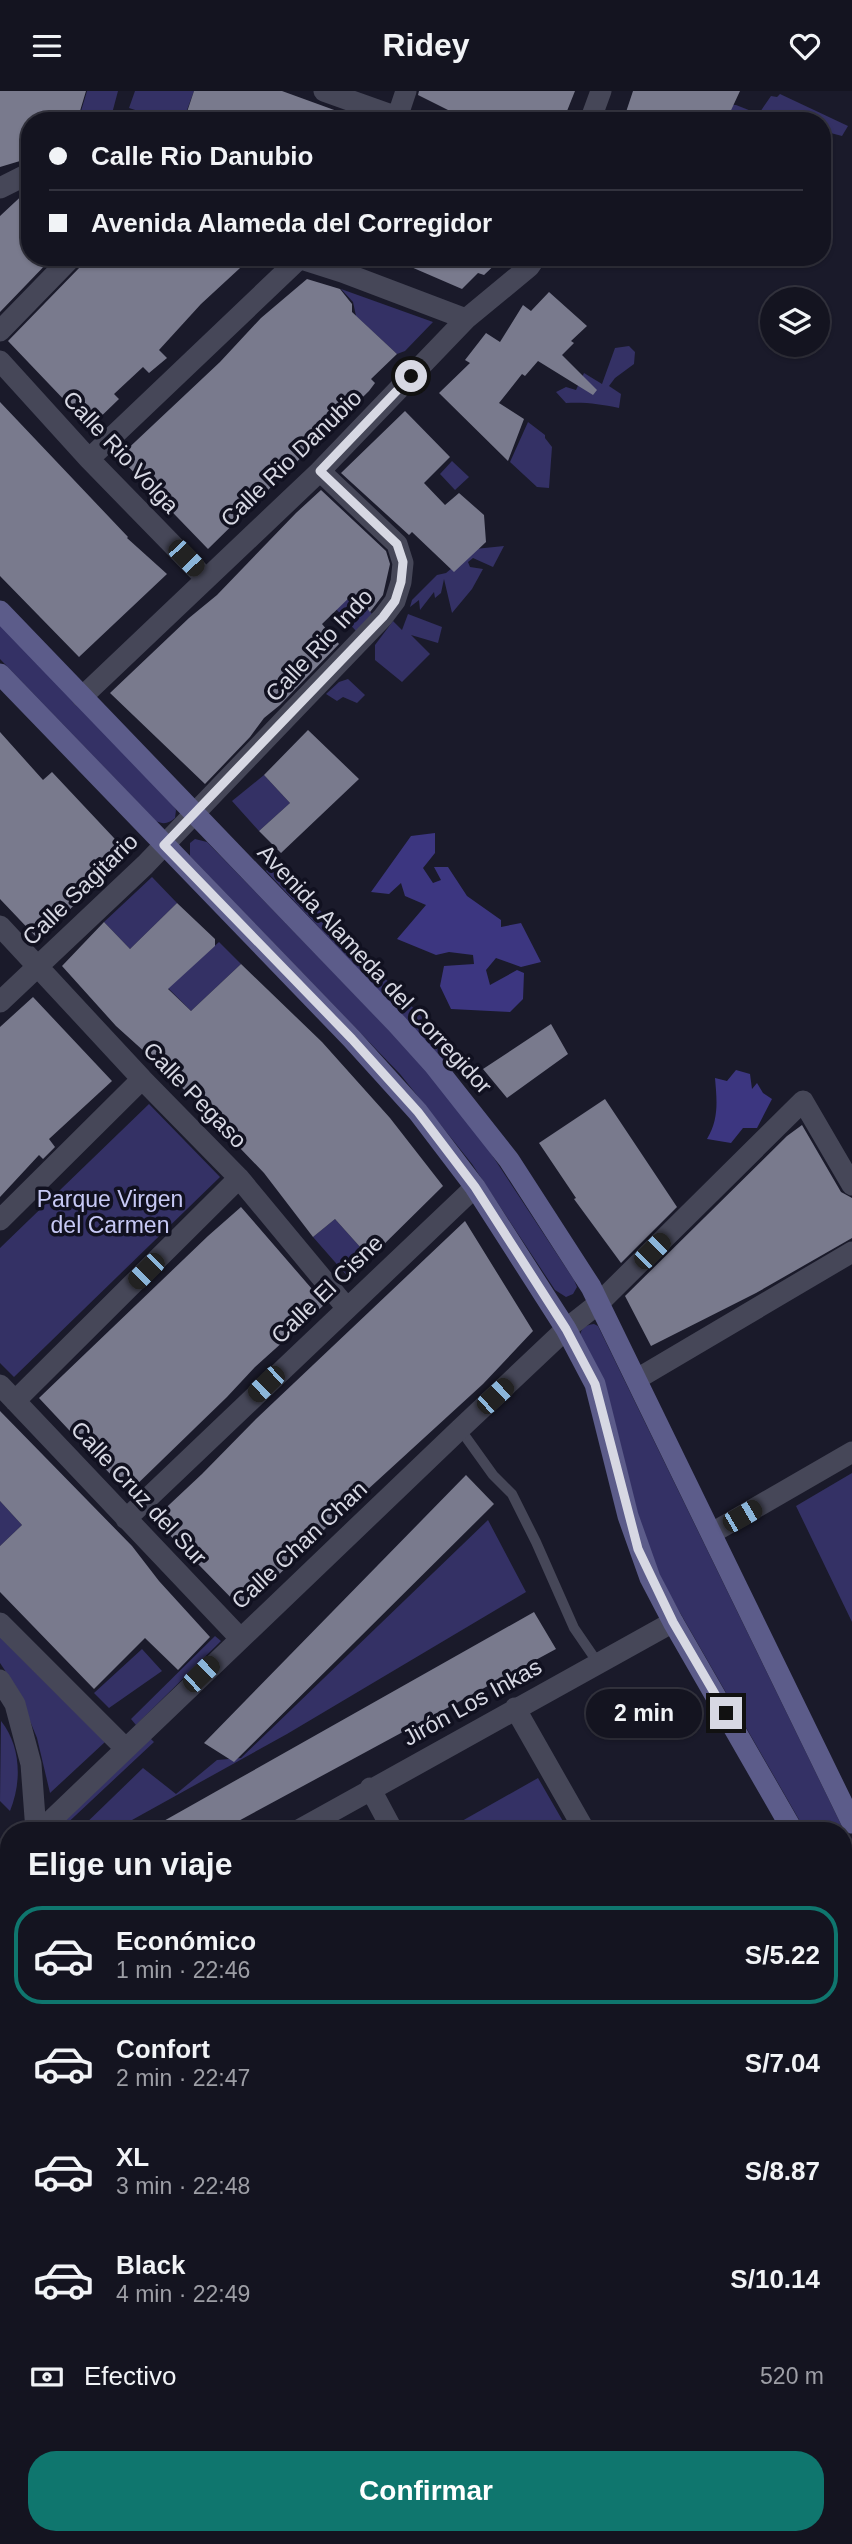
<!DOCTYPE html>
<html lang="es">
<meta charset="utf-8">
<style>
:root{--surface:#141420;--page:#1d1d29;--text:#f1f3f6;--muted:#9d9ea5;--line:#33333e;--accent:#0f766e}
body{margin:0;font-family:Arial,sans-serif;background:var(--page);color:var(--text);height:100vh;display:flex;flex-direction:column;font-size:26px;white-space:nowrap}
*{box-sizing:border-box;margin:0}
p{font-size:23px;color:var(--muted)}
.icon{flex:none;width:38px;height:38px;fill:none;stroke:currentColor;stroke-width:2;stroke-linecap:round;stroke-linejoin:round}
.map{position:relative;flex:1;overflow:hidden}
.side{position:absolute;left:0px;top:1731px;width:852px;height:723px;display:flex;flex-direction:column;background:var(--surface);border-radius:28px 28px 0 0;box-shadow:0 2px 5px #0004,0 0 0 2px var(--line)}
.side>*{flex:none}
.top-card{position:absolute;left:21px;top:21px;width:810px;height:154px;border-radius:28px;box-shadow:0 2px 5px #0004,0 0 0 2px var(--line);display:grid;align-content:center;height:154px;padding:0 28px;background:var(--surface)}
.controls{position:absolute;left:760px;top:196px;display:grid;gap:14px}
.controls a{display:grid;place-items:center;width:70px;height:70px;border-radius:50%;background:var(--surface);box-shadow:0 2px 5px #0004,0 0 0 2px var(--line);font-size:35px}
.end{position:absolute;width:32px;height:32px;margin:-16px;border:9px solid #d7d8e3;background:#111;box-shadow:0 0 0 4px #111}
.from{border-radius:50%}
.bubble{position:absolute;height:49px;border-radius:24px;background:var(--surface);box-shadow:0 2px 5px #0004,0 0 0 2px var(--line);font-size:23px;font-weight:700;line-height:49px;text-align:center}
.car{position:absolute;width:21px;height:42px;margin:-21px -10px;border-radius:9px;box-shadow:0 0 5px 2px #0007;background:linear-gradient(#222 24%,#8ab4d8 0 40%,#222 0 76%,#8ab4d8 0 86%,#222 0)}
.top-card b{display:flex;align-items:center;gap:24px;height:66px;font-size:26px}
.top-card b+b{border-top:2px solid var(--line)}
.top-card i{width:18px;height:18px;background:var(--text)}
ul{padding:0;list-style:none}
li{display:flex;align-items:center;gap:21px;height:98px;margin:0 14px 10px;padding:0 14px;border:4px solid transparent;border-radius:28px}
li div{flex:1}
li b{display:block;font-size:26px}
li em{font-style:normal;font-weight:700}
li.active{border-color:var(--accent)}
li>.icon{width:63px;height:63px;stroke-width:1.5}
h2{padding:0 28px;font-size:32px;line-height:84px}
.pay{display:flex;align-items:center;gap:18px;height:77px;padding:0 28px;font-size:26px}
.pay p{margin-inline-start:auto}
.primary-button{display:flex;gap:14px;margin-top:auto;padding:14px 28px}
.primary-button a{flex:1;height:80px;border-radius:28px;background:var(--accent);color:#fff;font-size:28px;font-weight:700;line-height:80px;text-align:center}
header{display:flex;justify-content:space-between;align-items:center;height:91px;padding:0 28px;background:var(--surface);font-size:32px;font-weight:700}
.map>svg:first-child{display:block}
.green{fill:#343165}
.forest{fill:#3c3680}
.building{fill:#797a8d}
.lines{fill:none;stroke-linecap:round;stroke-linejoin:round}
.lane{stroke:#464758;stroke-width:10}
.street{stroke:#464758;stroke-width:21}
.secondary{stroke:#5c5c8a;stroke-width:21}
.route{stroke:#d7d8e3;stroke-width:9}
.labels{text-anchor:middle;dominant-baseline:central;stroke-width:7;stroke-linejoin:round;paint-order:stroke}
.street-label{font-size:23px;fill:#d7d8e3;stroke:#111120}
.park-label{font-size:23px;fill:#c7c9f5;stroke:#111120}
</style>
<header><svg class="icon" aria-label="menu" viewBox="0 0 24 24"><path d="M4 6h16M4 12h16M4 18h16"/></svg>Ridey<svg class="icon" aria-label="heart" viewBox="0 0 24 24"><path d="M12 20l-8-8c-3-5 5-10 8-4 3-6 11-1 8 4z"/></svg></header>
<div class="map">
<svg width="852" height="2453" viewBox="0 0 852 2453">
<rect width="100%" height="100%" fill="#1a1a2a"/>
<!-- green -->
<path class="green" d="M 87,0 L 118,0 L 110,30 L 78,30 Z
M 135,0 L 194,0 L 183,30 L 169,30 L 129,17 Z
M 780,3 L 848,35 L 842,45 L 823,40 L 822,30 L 785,30 L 760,21 L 771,5 L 777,6 Z
M 718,13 L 736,14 L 777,30 L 727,30 L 719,26 Z
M 341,198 L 433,231 L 405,260 L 397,263 L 356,225 L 353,211 Z
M 629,255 L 635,261 L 634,273 L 615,287 L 609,295 L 621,303 L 619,317 C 600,313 586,311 566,312 L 556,301 L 566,296 L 576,299 L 584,282 L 602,293 L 615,257 Z
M 528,331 L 545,344 L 545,347 L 552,356 L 549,397 L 537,396 L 510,371 Z
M 452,370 L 469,386 L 455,399 L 440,383 Z
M 504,455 L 493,476 L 473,467 L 468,471 L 470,476 L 483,478 L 472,498 L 452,522 L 444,488 L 441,502 L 435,507 L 434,501 L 420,519 L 419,509 L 410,516 L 412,509 L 437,484 L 446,482 L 475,458 Z
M 354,502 L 372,523 L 356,540 L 336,518 Z
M 408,523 L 442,536 L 438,552 L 411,544 L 430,563 L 402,591 L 375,569 L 375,554 L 393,530 L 402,539 Z
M 0,534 L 173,714 L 176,719 L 175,727 C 169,732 164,734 156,730 L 0,568 Z
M 348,588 L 365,604 L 357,612 L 343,606 L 337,610 L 326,603 L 339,591 Z
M 264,684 L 290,712 L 259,740 L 232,710 Z
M 195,748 L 207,751 L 420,971 L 488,1058 L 574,1189 L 577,1196 L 573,1203 L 566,1206 L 555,1199 L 472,1073 L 400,983 L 190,765 L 190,752 Z
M 274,771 L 462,968 L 468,972 L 464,978 L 452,978 L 266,780 Z
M 152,786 L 177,812 L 130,858 L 104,831 Z
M 219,851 L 241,873 L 191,920 L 168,897 Z
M 149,1013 L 220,1086 L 14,1286 L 0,1272 L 0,1157 Z
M 335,1128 L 370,1167 L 349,1187 L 313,1146 Z
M 594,1233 L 598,1235 L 852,1756 L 852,1822 L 844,1807 L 844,1740 L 805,1739 L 667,1499 L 649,1462 L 580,1245 C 581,1237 585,1234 594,1233 Z
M 852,1382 L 852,1531 L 796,1415 Z
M 0,1410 L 22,1434 L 0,1455 Z
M 488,1429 L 526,1501 L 287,1643 L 114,1739 L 78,1740 L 143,1677 L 176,1703 L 217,1669 L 241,1667 Z
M 0,1543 L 105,1651 L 50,1702 L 37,1647 L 16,1596 L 0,1572 Z
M 215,1545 L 221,1550 L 136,1634 L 131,1628 Z
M 142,1558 L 162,1580 L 109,1617 L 94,1602 Z
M 1,1630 C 21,1655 22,1691 10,1720 L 0,1710 Z
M 149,1646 L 154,1651 L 60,1739 L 55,1739 Z
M 538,1687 L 568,1739 L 446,1739 Z
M 9,1940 L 9,2052 L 0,2032 L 0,1952 Z
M 631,2445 L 781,2445 L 786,2453 L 636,2453 Z"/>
<!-- forest -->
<path class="forest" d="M 435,742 L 435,762 L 423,777 L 433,792 L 441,789 L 434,776 L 448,776 L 467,805 L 501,829 L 501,836 L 521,832 L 541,871 L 521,876 L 496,867 L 486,879 L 490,894 L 517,879 L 524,882 L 523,908 L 510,921 L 451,918 L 440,895 L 444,875 L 474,873 L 473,864 L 449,861 L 436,864 L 397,848 L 426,814 L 405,805 L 401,792 L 389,803 L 371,801 L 411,745 Z
M 736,979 L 750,983 L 752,998 L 757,992 L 763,1002 L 772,1008 L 757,1037 L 743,1037 L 731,1052 L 707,1048 C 719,1028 717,1010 715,987 L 727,990 Z"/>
<!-- building -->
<path class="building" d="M 0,0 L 86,0 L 77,30 L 30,30 L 30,67 L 0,76 Z
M 194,0 L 282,0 L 359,28 L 358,30 L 184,30 Z
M 419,0 L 575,0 L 563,30 L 470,30 L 418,4 Z
M 633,0 L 740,0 L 726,30 L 623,30 Z
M 30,97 L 30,166 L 53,166 L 0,221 L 0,125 Z
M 85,166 L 252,166 L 201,213 L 159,259 L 167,267 L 149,282 L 143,276 L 114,303 L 119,308 L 90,336 L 8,250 L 81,175 Z
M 388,166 L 503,166 L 484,184 L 478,182 L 462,198 Z
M 307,188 L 340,198 L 352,213 L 352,221 L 397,263 L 371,288 L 375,292 L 369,300 L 208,458 L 119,366 L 220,271 L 261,227 Z
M 549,201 L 587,235 L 571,250 L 574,252 L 562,264 L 597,299 L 593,304 L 538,270 L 525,285 L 522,283 L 499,312 L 524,328 L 508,370 L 439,302 L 470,272 L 465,269 L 486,242 L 500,251 L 523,214 L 531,220 Z
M 0,311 L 128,446 L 127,447 L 167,483 L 79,566 L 0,485 Z
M 405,320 L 450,366 L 424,392 L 445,414 L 459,402 L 484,424 L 486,451 L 454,481 L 412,441 L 409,444 L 341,382 Z
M 321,399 L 386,460 L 390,473 L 383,504 L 370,521 L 354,502 L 322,533 L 339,553 L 280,614 L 264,627 L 250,646 L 205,693 L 110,602 L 189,527 L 217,504 L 296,422 Z
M 308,639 L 359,688 L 281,762 L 259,740 L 290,712 L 264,684 Z
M 0,641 L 43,689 L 52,681 L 129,763 L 38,848 L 0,808 Z
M 177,812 L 215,848 L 215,855 L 168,898 L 191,920 L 241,873 L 322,951 L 390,1027 L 443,1095 L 370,1167 L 335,1128 L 313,1146 L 264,1082 L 167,981 L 116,935 L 62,875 L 104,831 L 130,858 Z
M 33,906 L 112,990 L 49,1048 L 55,1056 L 43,1068 L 39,1064 L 0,1106 L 0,936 Z
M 551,933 L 568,963 L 507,1007 L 483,978 Z
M 605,1008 L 677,1116 L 621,1172 L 574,1108 L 576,1107 L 539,1052 Z
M 802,1034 L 841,1101 L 852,1107 L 852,1147 L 756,1202 L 651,1255 L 625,1205 L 787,1045 Z
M 241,1116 L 325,1213 L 255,1276 L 227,1306 L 128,1402 L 39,1307 L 208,1145 Z
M 465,1130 L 533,1240 L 483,1293 L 330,1433 L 243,1519 L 154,1428 L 202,1383 L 256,1328 Z
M 0,1320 L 132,1455 L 159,1490 L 210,1546 L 178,1579 L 145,1547 L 94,1598 L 0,1501 L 0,1455 L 22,1434 L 0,1410 Z
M 466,1384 L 494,1413 L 234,1671 L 204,1652 Z
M 534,1521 L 556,1558 L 220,1740 L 146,1740 Z"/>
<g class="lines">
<!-- lane -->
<path class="lane" d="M 460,1338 L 493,1384 L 512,1403 L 536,1451 L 574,1537 L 598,1572"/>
<!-- street -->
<path class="street" d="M 324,0 L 408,30
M 396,30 L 406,0
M 590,30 L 601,0
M 0,97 L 30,82
M 295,166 L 342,181 L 466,228
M 0,240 L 72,166
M 0,270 L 89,368 L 205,487
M 89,368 L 299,168
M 82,606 L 320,380 L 466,228 L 529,176 L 536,166
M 0,835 L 142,988 L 239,1087 L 346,1216
M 0,911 L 145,774 L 383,526 L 395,510 L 401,491 L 403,472 L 397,453 L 320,380
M 0,1129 L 142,988
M 637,1288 L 852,1161
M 0,1294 L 239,1546
M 15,1310 L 239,1087
M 126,1428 L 475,1096
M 712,1442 L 852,1361
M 0,1532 L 125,1657
M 0,1589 L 15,1613 L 31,1673 L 36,1740
M 515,1617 L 585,1740
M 370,1697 L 393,1740
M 40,1740 L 460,1338 L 566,1238 L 599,1212 L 803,1010 L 852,1094
M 297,1740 L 673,1531
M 0,1779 L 9,1770
M 844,1879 L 852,1875
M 844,2070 L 852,2065
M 844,2183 L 852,2199
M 844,2261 L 852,2256
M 0,2282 L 9,2297
M 89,2445 L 93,2453
M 420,2445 L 425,2453
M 604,2445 L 609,2453
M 796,2445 L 801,2453
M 502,2453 L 516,2445"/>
<!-- secondary -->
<path class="secondary" d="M 0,520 L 397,933 L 434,974 L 509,1069 L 591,1196 L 852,1732
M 0,583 L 352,948 L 418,1021 L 475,1096 L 566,1238 L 595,1293 L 628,1425 L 650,1487 L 673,1531 L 793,1740
M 844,1829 L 852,1844"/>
</g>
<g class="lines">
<!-- route -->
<path class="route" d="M 411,285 L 320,380 L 397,453 L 403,471 L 401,491 L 395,510 L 383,526 L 164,754 L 352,948 L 418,1021 L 475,1096 L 566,1238 L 595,1293 L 638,1458 L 673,1531 L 726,1622"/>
</g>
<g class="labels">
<!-- street labels -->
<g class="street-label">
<text transform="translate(121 361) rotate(47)">Calle Rio Volga</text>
<text transform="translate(291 367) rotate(-44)">Calle Rio Danubio</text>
<text transform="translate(319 554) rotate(-47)">Calle Rio Indo</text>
<text transform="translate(80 798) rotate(-44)">Calle Sagitario</text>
<text transform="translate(375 878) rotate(47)">Avenida Alameda del Corregidor</text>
<text transform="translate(195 1004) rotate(46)">Calle Pegaso</text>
<text transform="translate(327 1198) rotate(-44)">Calle El Cisne</text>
<text transform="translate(139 1402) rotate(47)">Calle Cruz del Sur</text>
<text transform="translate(299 1454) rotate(-43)">Calle Chan Chan</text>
<text transform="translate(472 1611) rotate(-29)">Jirón Los Inkas</text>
</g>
<!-- park labels -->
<g class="park-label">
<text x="110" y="1108">Parque Virgen<tspan x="110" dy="26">del Carmen</tspan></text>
</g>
</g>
</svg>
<div class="controls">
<a><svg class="icon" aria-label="layers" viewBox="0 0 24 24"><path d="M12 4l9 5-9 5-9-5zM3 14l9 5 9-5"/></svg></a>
</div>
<i class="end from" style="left:411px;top:285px"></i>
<i class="end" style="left:726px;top:1622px"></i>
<div class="bubble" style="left:586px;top:1598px;width:116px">2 min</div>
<i class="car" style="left:186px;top:467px;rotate:136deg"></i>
<i class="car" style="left:652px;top:1160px;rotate:45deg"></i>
<i class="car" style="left:146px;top:1180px;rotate:225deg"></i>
<i class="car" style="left:266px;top:1293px;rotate:226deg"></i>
<i class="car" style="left:495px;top:1305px;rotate:47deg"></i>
<i class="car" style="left:742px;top:1425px;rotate:60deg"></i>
<i class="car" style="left:201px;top:1583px;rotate:46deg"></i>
<div class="top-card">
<b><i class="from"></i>Calle Rio Danubio</b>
<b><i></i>Avenida Alameda del Corregidor</b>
</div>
<section class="side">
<h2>Elige un viaje</h2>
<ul>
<li class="active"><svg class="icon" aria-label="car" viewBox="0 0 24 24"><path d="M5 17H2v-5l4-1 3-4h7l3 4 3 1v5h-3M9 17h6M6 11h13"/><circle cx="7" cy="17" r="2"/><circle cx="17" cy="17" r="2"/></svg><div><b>Económico</b><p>1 min · 22:46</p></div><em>S/5.22</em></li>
<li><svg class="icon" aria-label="car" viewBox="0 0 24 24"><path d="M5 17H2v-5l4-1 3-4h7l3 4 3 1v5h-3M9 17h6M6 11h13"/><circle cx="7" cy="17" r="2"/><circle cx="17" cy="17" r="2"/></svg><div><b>Confort</b><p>2 min · 22:47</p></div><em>S/7.04</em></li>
<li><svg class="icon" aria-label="car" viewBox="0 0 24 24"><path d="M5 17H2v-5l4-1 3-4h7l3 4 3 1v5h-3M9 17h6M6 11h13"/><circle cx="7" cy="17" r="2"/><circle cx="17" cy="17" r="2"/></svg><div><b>XL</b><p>3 min · 22:48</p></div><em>S/8.87</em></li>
<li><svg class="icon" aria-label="car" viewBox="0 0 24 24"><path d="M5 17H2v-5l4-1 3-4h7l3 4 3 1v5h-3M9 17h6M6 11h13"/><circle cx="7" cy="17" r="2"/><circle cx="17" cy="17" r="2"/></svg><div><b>Black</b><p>4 min · 22:49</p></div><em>S/10.14</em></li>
</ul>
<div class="pay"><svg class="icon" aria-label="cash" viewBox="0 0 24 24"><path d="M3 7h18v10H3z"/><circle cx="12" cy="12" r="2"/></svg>Efectivo<p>520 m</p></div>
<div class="primary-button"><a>Confirmar</a></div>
</section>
</div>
